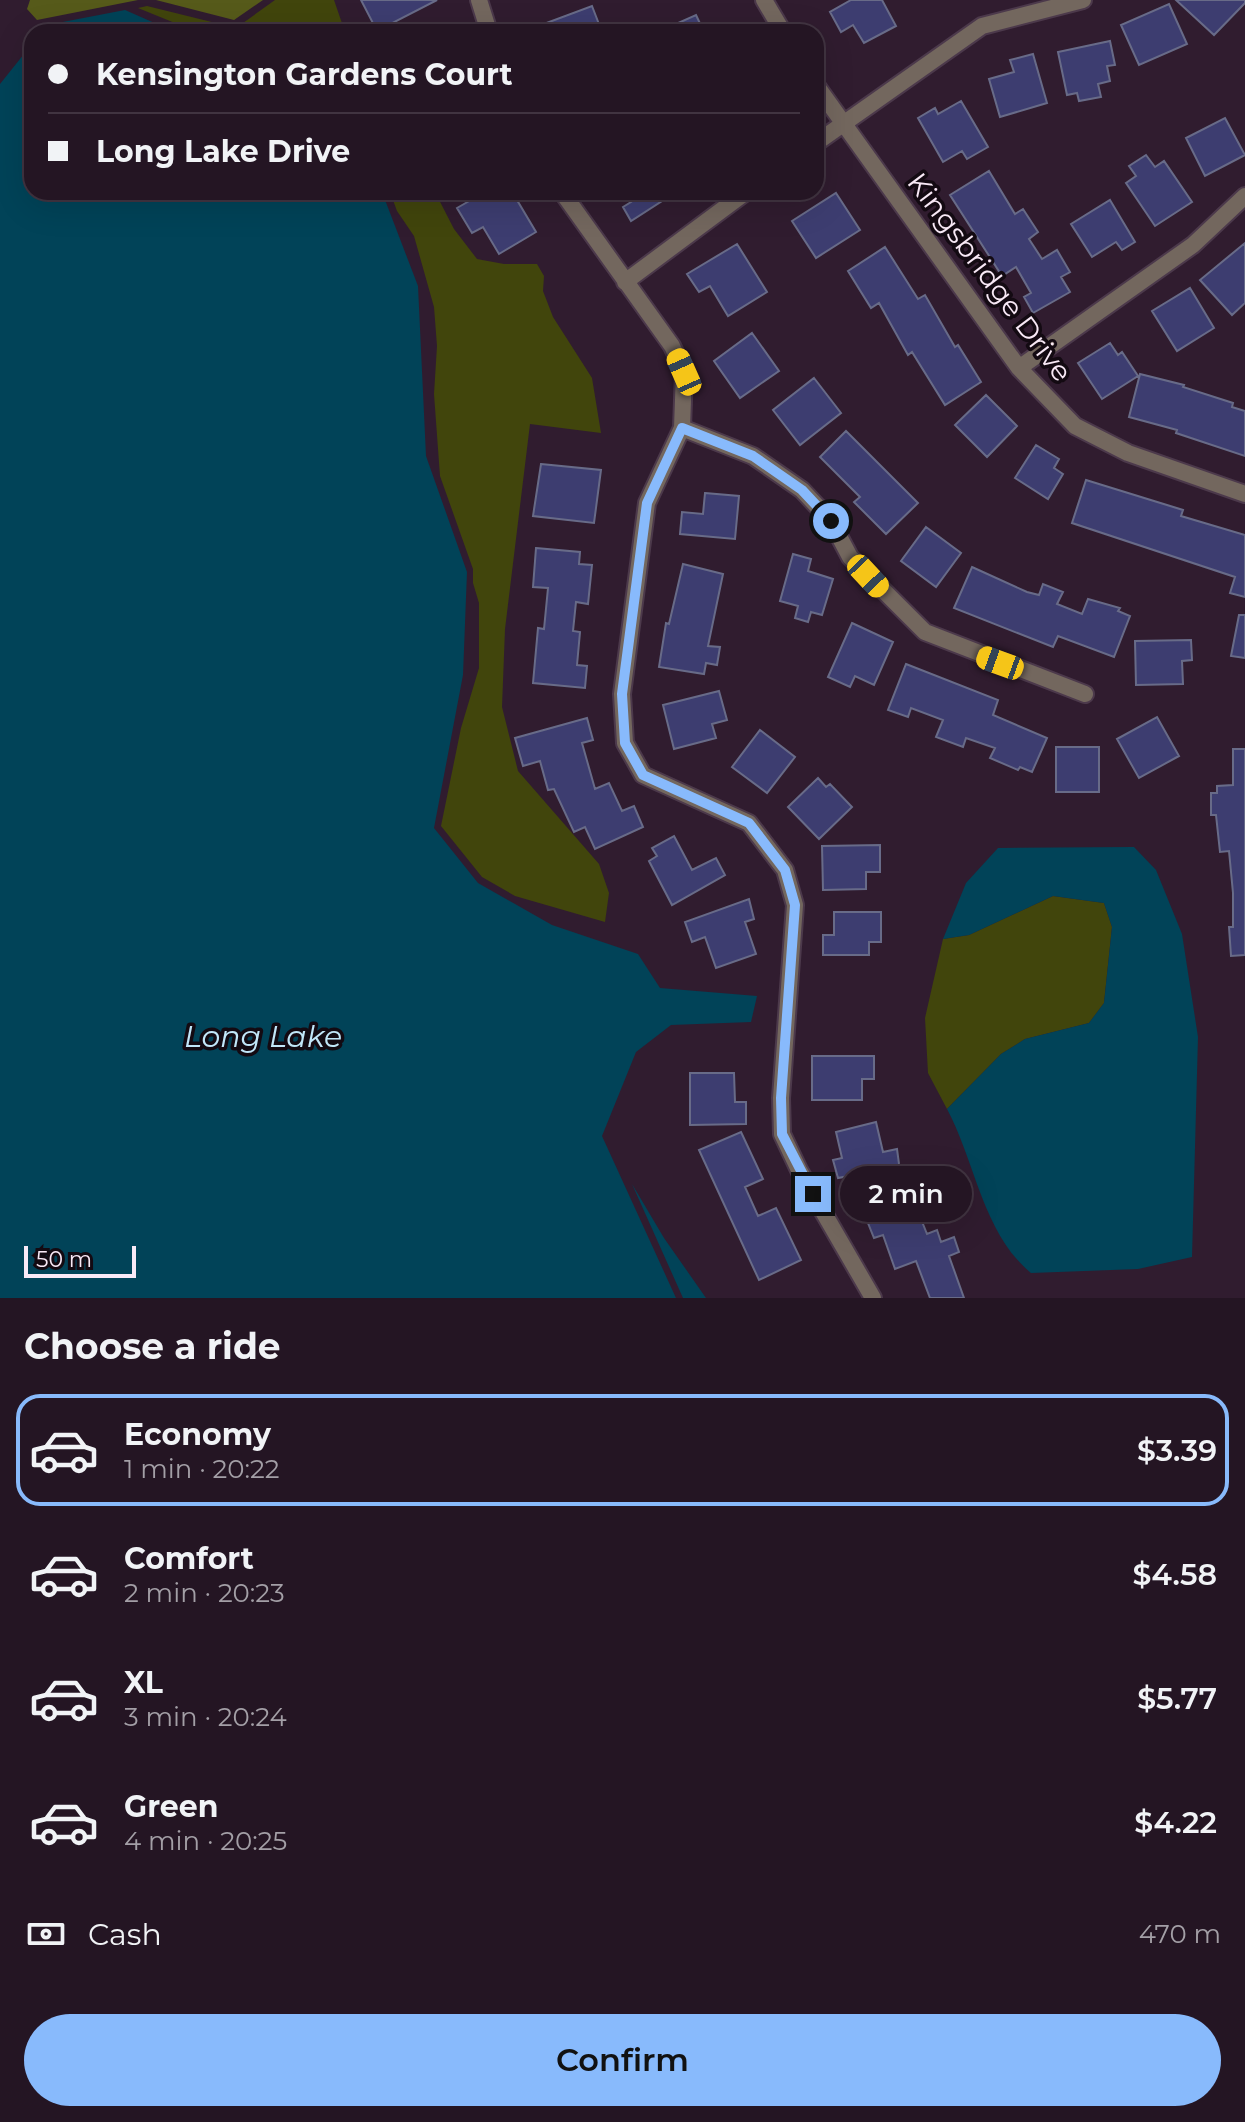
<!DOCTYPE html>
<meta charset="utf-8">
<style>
:root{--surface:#241523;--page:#302230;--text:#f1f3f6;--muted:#a39fa6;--line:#413441;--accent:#88bafc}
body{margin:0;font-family:Montserrat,sans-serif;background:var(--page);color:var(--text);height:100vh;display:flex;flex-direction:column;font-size:30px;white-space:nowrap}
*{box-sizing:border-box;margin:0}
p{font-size:26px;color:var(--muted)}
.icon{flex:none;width:44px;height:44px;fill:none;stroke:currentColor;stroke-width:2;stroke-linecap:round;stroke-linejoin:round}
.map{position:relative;height:1298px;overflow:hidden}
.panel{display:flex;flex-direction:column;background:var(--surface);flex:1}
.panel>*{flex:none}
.banner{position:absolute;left:24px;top:24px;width:800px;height:176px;border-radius:24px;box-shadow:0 8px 32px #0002,0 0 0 2px var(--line);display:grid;align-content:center;height:176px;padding:0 24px;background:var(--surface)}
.scale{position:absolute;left:24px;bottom:20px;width:112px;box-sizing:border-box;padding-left:8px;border:4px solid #f8e9f6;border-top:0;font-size:22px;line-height:28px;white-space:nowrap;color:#f8e9f6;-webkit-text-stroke:6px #130a12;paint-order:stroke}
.end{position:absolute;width:36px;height:36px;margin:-18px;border:10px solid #88bafc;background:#111;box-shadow:0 0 0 4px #111}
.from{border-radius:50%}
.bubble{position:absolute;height:56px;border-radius:28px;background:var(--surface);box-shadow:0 8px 32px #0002,0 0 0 2px var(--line);font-size:26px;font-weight:600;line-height:56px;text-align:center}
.car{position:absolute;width:24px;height:48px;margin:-24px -12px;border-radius:10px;box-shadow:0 0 6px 2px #0007;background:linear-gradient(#f5c518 24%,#345 0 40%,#f5c518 0 76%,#345 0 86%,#f5c518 0)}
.banner b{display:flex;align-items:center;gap:28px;height:76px;font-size:30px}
.banner b+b{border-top:2px solid var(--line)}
.banner i{width:20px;height:20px;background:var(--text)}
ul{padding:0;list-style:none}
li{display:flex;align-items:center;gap:24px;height:112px;margin:0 16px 12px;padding:0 8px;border:4px solid transparent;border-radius:24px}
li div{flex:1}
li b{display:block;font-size:30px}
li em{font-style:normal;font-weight:600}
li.selected{border-color:var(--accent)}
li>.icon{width:72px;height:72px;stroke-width:1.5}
h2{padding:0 24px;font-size:36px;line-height:96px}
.pay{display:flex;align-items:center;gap:20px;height:88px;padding:0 24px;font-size:30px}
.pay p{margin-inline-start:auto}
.action{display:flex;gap:16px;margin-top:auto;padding:16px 24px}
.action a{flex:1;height:92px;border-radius:48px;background:var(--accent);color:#111;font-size:32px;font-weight:600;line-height:92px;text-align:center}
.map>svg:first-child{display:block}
.green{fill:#41450c}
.forest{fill:#565a1a}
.water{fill:#014358}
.building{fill:#3d3d70;stroke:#686b88;stroke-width:2}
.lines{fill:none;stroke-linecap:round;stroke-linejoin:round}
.minor-casing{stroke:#4c394b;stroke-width:20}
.minor{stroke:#73675e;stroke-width:16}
.route{stroke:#88bafc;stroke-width:10}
.labels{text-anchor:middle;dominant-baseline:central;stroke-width:7;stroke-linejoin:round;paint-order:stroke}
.street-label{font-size:28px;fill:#f8e9f6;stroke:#130a12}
.water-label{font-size:30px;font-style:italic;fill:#c1e7f9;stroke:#130a12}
</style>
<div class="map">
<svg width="1245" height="1298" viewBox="0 0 1245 1298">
<rect width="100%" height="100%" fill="#301c2f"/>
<!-- green -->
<path class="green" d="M 275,0 L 334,0 L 345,32 L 197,32 L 138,8 L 147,6 L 236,28 Z
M 390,192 L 435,192 L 454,229 L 477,259 L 504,264 L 537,264 L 544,276 L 543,291 L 553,317 L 592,378 L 601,433 L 530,424 L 505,629 L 502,707 L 518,771 L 599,864 L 609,893 L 605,922 L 515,896 L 482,877 L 441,826 L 461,728 L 479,668 L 479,603 L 473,583 L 473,569 L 440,476 L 434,394 L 437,346 L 434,307 L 414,236 L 397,211 Z
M 1053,896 L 1104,903 L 1112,927 L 1104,1003 L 1089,1023 L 1025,1039 L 1001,1054 L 947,1109 L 928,1073 L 925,1018 L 943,939 L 969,935 Z"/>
<!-- forest -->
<path class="forest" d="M 30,0 L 138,0 L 37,20 L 27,9 Z
M 156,0 L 263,0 L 234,20 Z"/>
<!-- water -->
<path class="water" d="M 125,10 L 175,32 L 41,32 L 47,25 Z
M 32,44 L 32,192 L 382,192 L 418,286 L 426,456 L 467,572 L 463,675 L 434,828 L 478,883 L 552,925 L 638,954 L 660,988 L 757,996 L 751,1022 L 671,1025 L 636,1052 L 602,1136 L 676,1298 L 0,1298 L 0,84 Z
M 1134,847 L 1156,870 L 1182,934 L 1198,1037 L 1192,1257 L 1138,1269 L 1031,1273 C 983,1234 975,1161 947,1109 L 1001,1054 L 1025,1039 L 1089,1023 L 1104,1003 L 1112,927 L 1104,903 L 1053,896 L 969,935 L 943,939 L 966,883 L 998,848 Z
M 632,1184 L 664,1238 L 706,1298 L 683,1298 Z"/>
<!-- building -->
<path class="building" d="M 361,0 L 437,0 L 377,31 Z
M 851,0 L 882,0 L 896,26 L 864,43 L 853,25 L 841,32 L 830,12 Z
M 1176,0 L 1245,0 L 1245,3 L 1214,35 Z
M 1169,4 L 1187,44 L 1139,65 L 1121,25 Z
M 592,6 L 602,32 L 525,32 L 525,31 Z
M 696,15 L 704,32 L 658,32 Z
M 1110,41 L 1115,65 L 1107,66 L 1110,81 L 1098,84 L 1101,97 L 1079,101 L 1077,93 L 1067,95 L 1058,52 Z
M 1033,54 L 1047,103 L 1000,117 L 989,79 L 1014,72 L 1010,60 Z
M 961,101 L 988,147 L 967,159 L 962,151 L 943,162 L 918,118 L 935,108 L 938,114 Z
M 1225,118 L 1245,155 L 1205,176 L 1186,138 Z
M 1146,155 L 1155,167 L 1164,161 L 1192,202 L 1155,226 L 1126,183 L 1136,176 L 1129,166 Z
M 989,171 L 1015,214 L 1023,209 L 1038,232 L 1029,239 L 1042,259 L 1057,250 L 1070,272 L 1061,277 L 1070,292 L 1033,313 L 1024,297 L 1031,293 L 1016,267 L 1002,276 L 950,195 Z
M 485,192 L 531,192 L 517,200 L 536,232 L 499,254 L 483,227 L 472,233 L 457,208 Z
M 624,192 L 676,192 L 631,221 L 623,207 L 631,202 Z
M 836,193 L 860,230 L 816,258 L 792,221 Z
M 1110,200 L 1135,242 L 1122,250 L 1116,242 L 1092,257 L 1071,224 Z
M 1245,243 L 1245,303 L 1232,315 L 1200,280 Z
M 737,244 L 767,292 L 728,316 L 710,286 L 699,292 L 687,274 Z
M 885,247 L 918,299 L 925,295 L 955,347 L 958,345 L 981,382 L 945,405 L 912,352 L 908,355 L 879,303 L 871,308 L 848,271 Z
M 1190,288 L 1214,328 L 1177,351 L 1152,311 Z
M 752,333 L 779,371 L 740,398 L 714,361 Z
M 1110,343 L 1118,355 L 1122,352 L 1138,376 L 1102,399 L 1078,363 Z
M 1140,374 L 1184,385 L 1183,387 L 1233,403 L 1232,407 L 1245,411 L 1245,456 L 1176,433 L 1177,430 L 1129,417 Z
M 814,378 L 841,413 L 800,445 L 773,410 Z
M 986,395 L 1017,426 L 987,457 L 955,425 Z
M 846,431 L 918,503 L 886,534 L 854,502 L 860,497 L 820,457 Z
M 1036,445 L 1059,459 L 1054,468 L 1063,474 L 1048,499 L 1015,478 Z
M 541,464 L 601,470 L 594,523 L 533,516 Z
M 1086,480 L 1183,510 L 1181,516 L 1245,535 L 1245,597 L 1230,593 L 1235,577 L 1072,523 Z
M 705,493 L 739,496 L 735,539 L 680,534 L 682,512 L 703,514 Z
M 926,527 L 961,553 L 936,587 L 901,561 Z
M 536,548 L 580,552 L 579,564 L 592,565 L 588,604 L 576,602 L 573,631 L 580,632 L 577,665 L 587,666 L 585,688 L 533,683 L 538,628 L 544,629 L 548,588 L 533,587 Z
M 793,554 L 811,559 L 808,571 L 833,579 L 822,615 L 811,612 L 808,622 L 795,618 L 798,606 L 780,601 Z
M 683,564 L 723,574 L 708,646 L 720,647 L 717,665 L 706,663 L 704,674 L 659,667 L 666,623 L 669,624 Z
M 972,567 L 1027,592 L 1039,595 L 1043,584 L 1063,592 L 1057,604 L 1082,614 L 1088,599 L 1120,608 L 1118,611 L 1130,616 L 1114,657 L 1058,636 L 1053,647 L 954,608 Z
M 1239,615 L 1245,615 L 1245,658 L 1231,656 Z
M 852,623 L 893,642 L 874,685 L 855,676 L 850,687 L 828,677 Z
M 1191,640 L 1192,660 L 1182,661 L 1183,684 L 1136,685 L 1135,641 Z
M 906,664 L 998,700 L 993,715 L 1047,738 L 1032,772 L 1020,767 L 1018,770 L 990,758 L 995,748 L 966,738 L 963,747 L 936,737 L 943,720 L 911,708 L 908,717 L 888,710 Z
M 719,691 L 727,720 L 712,724 L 716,738 L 674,749 L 663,705 Z
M 1157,717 L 1179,756 L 1139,778 L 1117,739 Z
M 587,718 L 593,740 L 582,743 L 595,789 L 609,783 L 622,811 L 634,806 L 643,827 L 595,849 L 585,827 L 574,832 L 554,789 L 548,790 L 540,761 L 523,766 L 515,738 Z
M 760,730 L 795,757 L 767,793 L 732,767 Z
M 1056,747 L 1099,747 L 1099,792 L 1056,792 Z
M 1233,749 L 1245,749 L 1245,955 L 1231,956 L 1229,927 L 1233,927 L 1233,893 L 1229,851 L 1220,852 L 1216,815 L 1211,815 L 1211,793 L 1217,793 L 1217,786 L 1233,785 Z
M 818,778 L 826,787 L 830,784 L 852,807 L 819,839 L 788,807 Z
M 674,836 L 692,870 L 716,858 L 725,875 L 672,905 L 649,861 L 657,856 L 652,848 Z
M 880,845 L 880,872 L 866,872 L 866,889 L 823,890 L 822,846 Z
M 749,899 L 754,919 L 745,922 L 756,954 L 716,968 L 705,937 L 692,942 L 685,922 Z
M 834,912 L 881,912 L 881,942 L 869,942 L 869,955 L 823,955 L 823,935 L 834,935 Z
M 812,1056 L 874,1056 L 874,1079 L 862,1079 L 862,1100 L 812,1100 Z
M 690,1073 L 734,1073 L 735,1102 L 746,1102 L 746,1124 L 690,1125 Z
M 876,1122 L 883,1152 L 897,1149 L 899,1164 L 927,1234 L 937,1230 L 941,1242 L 954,1237 L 959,1252 L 949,1256 L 964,1298 L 930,1298 L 916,1261 L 895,1269 L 883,1235 L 874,1238 L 849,1176 L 838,1178 L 833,1160 L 842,1158 L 836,1132 Z
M 741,1132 L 763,1179 L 745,1187 L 758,1216 L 776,1208 L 801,1260 L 759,1280 L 699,1150 Z"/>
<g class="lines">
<!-- minor casing -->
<g class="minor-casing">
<path id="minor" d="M 479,0 L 489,32
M 764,0 L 783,32
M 816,85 L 1019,368 L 1075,426 L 1128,453 L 1245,494
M 816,143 L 982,26 L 1083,0
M 562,192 L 672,346 L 684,372 L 682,428 L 647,503 L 622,694 L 625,743 L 643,775 L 749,823 L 785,870 L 795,905 L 781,1098 L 782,1134 L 799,1170 L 873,1298
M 625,282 L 746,192
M 1019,368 L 1193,245 L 1245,196
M 682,428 L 753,456 L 802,490 L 831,521 L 850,557 L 925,632 L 1085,694"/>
</g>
<!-- minor -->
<use href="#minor" class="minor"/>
</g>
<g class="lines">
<!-- route -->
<path class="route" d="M 813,1194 L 782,1134 L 781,1098 L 795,905 L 785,870 L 749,823 L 643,775 L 625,743 L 622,694 L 647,503 L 682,428 L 753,456 L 802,490 L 831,521"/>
</g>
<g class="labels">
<!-- street labels -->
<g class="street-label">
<text transform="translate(990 277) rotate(53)">Kingsbridge Drive</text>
</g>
<!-- water labels -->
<g class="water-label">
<text x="263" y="1036">Long Lake</text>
</g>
</g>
</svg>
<div class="scale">50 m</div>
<i class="end from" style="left:831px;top:521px"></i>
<i class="end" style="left:813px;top:1194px"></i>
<div class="bubble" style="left:840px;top:1166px;width:132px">2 min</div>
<i class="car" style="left:684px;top:372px;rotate:336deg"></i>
<i class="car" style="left:868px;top:576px;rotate:137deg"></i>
<i class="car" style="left:1000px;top:663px;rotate:290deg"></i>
<div class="banner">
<b><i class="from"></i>Kensington Gardens Court</b>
<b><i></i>Long Lake Drive</b>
</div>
</div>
<section class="panel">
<h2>Choose a ride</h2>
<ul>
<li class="selected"><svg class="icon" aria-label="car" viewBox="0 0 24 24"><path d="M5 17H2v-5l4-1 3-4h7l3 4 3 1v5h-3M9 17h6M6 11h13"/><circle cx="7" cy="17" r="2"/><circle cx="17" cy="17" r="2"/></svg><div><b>Economy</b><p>1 min · 20:22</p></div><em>$3.39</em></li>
<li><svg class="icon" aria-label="car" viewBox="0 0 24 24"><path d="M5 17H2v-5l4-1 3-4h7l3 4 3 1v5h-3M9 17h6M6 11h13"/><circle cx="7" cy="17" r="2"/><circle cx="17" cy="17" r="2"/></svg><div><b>Comfort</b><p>2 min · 20:23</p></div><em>$4.58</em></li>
<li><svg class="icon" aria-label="car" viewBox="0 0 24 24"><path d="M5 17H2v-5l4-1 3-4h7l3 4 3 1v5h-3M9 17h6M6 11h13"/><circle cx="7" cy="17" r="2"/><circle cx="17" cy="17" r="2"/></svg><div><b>XL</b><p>3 min · 20:24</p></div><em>$5.77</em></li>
<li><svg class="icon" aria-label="car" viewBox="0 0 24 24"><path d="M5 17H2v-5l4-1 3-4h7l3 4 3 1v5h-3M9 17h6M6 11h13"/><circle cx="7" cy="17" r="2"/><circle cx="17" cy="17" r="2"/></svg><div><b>Green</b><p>4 min · 20:25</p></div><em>$4.22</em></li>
</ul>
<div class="pay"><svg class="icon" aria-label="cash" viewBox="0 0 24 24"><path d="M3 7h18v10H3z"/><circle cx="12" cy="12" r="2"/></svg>Cash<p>470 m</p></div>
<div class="action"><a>Confirm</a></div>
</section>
